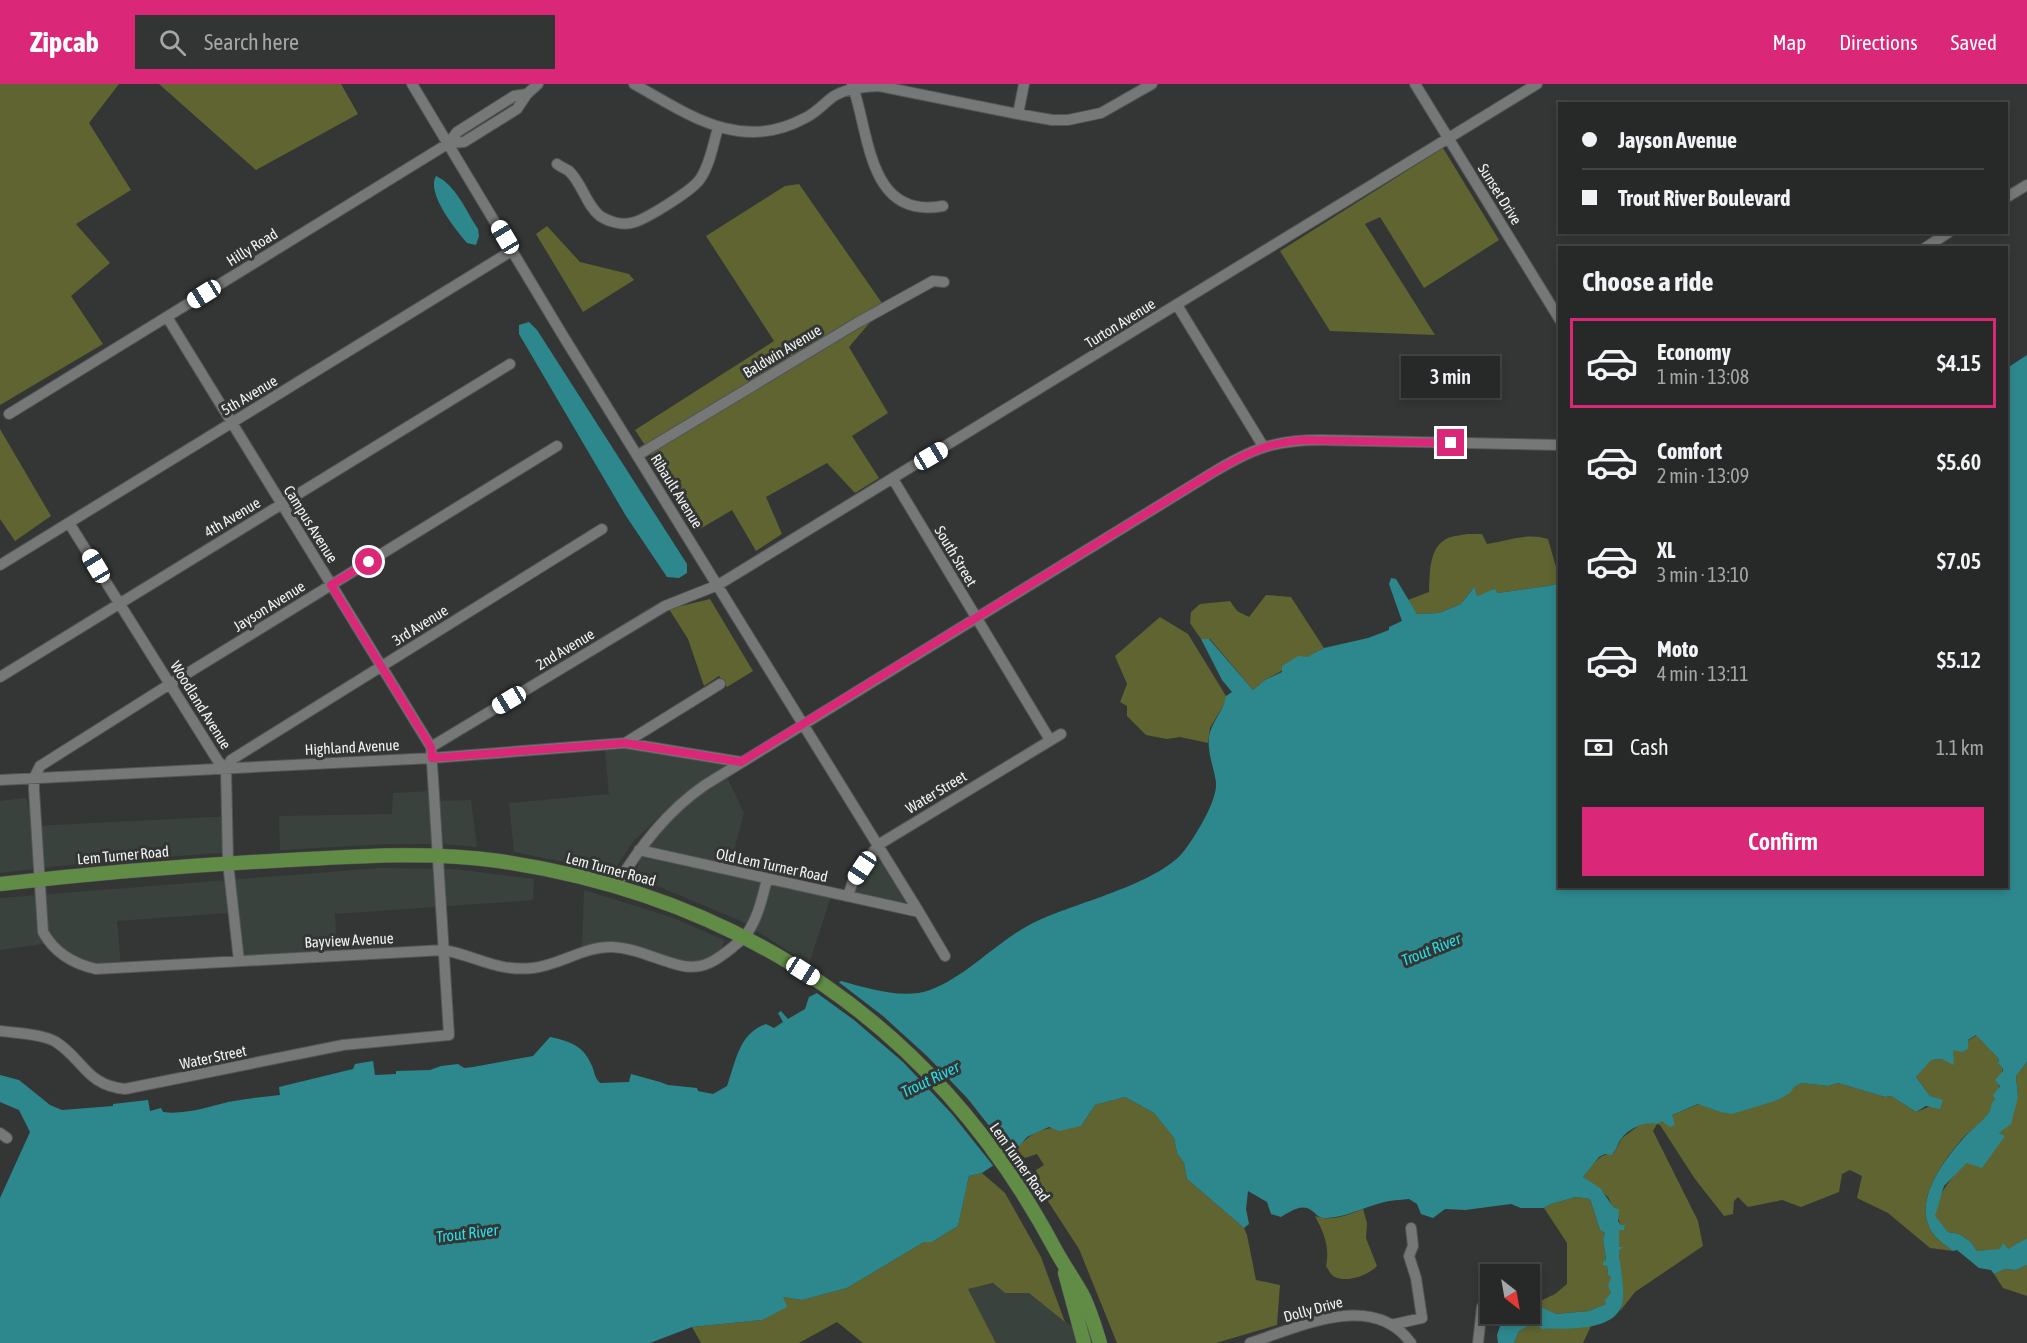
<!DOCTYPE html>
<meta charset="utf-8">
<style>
:root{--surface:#272828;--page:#333434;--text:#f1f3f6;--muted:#a4a6a8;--line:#434445;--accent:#db2777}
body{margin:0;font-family:"Asap Condensed",sans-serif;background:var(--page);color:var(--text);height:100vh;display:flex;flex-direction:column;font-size:22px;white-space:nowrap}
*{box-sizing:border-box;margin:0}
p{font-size:20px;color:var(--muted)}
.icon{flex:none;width:33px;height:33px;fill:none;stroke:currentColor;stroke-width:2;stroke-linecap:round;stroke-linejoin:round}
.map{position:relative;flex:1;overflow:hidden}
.side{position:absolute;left:1558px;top:162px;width:450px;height:642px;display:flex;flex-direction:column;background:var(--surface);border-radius:0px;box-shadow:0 3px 9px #0003,0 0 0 2px var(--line)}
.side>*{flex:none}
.hud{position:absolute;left:1558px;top:18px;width:450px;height:132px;border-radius:0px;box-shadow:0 3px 9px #0003,0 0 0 2px var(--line);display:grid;align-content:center;height:132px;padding:0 24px;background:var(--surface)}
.needle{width:39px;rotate:149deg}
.controls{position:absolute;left:1480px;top:1180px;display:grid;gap:12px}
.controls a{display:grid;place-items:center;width:60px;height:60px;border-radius:0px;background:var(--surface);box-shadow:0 3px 9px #0003,0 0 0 2px var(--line);font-size:30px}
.end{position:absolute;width:27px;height:27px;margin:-14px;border:8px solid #db2777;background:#fff;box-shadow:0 0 0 3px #fff}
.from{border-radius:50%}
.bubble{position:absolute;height:42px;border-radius:0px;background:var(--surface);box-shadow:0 3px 9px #0003,0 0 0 2px var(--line);font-size:20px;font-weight:600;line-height:42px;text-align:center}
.car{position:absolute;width:18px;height:36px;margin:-18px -9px;border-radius:8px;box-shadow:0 0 4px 2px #0007;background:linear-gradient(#fff 24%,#345 0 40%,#fff 0 76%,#345 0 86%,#fff 0)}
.hud b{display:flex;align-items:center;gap:21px;height:57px;font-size:22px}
.hud b+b{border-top:2px solid var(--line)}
.hud i{width:15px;height:15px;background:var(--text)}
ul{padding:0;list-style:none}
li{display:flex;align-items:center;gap:18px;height:90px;margin:0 12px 9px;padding:0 12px;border:3px solid transparent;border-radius:0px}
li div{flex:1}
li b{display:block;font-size:22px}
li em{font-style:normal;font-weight:600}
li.on{border-color:var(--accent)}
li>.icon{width:54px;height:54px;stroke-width:1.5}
h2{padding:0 24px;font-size:27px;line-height:72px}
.pay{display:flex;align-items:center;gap:15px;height:66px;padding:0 24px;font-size:22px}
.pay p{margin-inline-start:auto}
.action{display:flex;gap:12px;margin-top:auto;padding:12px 24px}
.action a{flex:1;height:69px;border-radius:0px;background:var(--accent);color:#fff;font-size:24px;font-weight:600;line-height:69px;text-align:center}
header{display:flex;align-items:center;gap:36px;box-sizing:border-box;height:84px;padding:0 30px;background:var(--accent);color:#fff}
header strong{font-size:28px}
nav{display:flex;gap:33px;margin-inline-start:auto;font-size:21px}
.search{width:420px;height:54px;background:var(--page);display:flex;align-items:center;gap:15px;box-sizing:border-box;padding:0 21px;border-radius:0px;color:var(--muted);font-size:22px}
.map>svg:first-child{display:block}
.built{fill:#3a423d}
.green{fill:#5f6430}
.water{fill:#2d888d}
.pier{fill:#343635}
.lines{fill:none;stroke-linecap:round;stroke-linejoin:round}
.minor-casing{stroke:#535554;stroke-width:12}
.major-casing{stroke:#535554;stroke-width:15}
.minor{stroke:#757876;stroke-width:10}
.major{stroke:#618c45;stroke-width:14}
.route{stroke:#db2777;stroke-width:8}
.labels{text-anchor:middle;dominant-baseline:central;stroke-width:6;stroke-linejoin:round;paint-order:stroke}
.street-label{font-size:15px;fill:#f1f3f2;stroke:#343635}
.water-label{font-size:16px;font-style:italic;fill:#27dfe9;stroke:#343635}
</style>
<header>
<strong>Zipcab</strong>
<div class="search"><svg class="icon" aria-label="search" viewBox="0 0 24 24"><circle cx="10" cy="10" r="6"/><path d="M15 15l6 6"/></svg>Search here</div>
<nav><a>Map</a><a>Directions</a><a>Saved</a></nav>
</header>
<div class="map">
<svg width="2027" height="1259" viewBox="0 0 2027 1259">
<rect width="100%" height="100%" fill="#343635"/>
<!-- built -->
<path class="built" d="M 633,665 L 727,681 L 683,711 L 668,724 L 633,758 L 614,786 L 609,787 L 514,768 L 509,719 L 609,710 L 605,666 Z
M 727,693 L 744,729 L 730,781 L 730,791 L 831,813 L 809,880 L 741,837 L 636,793 L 634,789 L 647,762 L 665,741 L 703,708 Z
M 430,707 L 432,717 L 471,716 L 477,763 L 442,760 L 387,760 L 280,766 L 279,732 L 392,730 L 393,709 Z
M 26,714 L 34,742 L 233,732 L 234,768 L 94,778 L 0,789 L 0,717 Z
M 876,771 L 882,773 L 910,822 L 854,809 L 866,782 Z
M 380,784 L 454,785 L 534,795 L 533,816 L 335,830 L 337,868 L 233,874 L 228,829 L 117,837 L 121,882 L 90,881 L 42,860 L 0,866 L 0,814 Z
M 584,806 L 671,833 L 724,856 L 721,869 L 704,878 L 690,879 L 639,863 L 582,865 Z
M 994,1199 L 1005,1209 L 1029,1209 L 1075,1245 L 1078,1259 L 996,1259 L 968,1205 Z"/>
<!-- green -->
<path class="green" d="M 0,0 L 119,0 L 89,39 L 131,106 L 76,140 L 110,179 L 71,212 L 103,260 L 0,321 Z
M 159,0 L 341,0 L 358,30 L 256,86 Z
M 1443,64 L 1499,156 L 1424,204 L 1380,133 L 1365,140 L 1435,251 L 1330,247 L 1280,167 Z
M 799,100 L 884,222 L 849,263 L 888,329 L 852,352 L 879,394 L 855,409 L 827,379 L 766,413 L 782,450 L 756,467 L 732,426 L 700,445 L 635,346 L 774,257 L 706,152 L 785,102 Z
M 547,142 L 580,178 L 629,190 L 634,196 L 583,228 L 536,150 Z
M 0,345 L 51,432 L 15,457 L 0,435 Z
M 1467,450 L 1482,450 L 1487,460 C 1508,457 1528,448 1548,455 L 1556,483 L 1560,484 L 1560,499 L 1548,502 L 1498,509 L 1495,506 L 1477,512 L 1473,504 L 1461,520 L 1439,529 L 1417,530 L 1408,516 L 1429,508 C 1430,490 1428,463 1448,454 C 1453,452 1461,451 1467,450 Z
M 1266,511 L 1291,513 L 1324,564 L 1265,596 L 1253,606 L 1210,555 L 1201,555 L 1190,539 L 1191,528 L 1200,520 L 1230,517 L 1237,527 L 1249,533 Z
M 710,515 L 753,587 L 727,603 L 719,592 L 704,602 L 688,555 L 669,525 Z
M 1160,533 L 1188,550 L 1226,612 L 1226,617 L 1210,644 L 1208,659 L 1180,653 L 1167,655 L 1146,651 L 1127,632 L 1127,622 L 1120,618 L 1127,600 L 1115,572 Z
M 1977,951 L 1999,975 L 1998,980 L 2002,983 C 2004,992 1993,1023 1988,1030 C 1981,1040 1969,1047 1961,1056 C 1941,1080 1910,1122 1935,1152 C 1940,1158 1947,1162 1953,1167 L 1930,1164 L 1888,1129 L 1857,1114 L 1862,1092 L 1850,1086 L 1842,1090 L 1839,1108 L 1801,1123 L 1782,1116 L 1748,1123 L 1738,1113 L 1734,1117 L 1733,1130 L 1724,1132 L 1695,1095 L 1660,1041 L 1657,1040 L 1653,1047 L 1698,1137 L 1703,1162 L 1635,1208 L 1620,1227 L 1623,1215 L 1619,1167 L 1622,1163 L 1619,1163 L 1619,1146 L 1621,1141 L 1608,1113 L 1583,1093 C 1593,1081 1598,1070 1614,1069 L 1622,1054 L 1638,1042 L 1672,1031 L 1699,1020 L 1720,1028 L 1778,1016 L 1794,1003 L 1802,999 L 1828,1002 L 1838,999 L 1885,1013 L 1891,1012 L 1916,1028 L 1943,1017 L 1930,1012 L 1916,993 L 1930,976 L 1942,975 L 1953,966 Z
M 2027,978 L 2027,1154 L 2007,1166 L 1977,1167 L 1970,1157 L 1959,1150 L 1948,1148 L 1934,1132 C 1942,1091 1973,1075 2004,1052 L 1999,1049 L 2018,1013 L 2016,992 Z
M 1125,1013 L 1154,1029 L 1174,1054 L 1177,1069 L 1184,1079 L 1187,1095 L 1244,1144 L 1247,1151 L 1256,1196 L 1280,1201 L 1277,1241 L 1216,1259 L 1117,1259 L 1079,1165 L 1040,1105 L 1036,1086 L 1044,1081 L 1037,1070 L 1025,1074 L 1016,1066 C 1035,1042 1052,1043 1081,1042 L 1095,1021 Z
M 982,1089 L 1005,1109 L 1041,1173 L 1065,1238 L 1029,1209 L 1005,1209 L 993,1199 L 968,1205 L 996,1259 L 863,1259 L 837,1238 L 799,1259 L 701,1259 L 692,1243 L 762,1236 L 783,1213 L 802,1216 L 847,1204 L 924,1158 L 932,1158 L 958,1142 L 969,1092 Z
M 1576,1113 L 1590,1115 L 1600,1146 L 1605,1149 L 1603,1155 L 1608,1191 L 1611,1193 L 1611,1209 L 1606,1220 L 1589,1227 L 1555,1230 L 1534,1220 L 1555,1210 L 1567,1200 L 1567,1159 L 1544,1124 L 1551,1120 Z
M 1363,1125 L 1367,1139 L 1366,1154 L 1377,1182 C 1369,1191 1347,1199 1335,1193 C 1330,1191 1329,1186 1326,1182 C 1330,1163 1324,1149 1315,1132 C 1331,1138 1348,1131 1363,1125 Z
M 2027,1181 L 2027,1212 L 2003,1204 L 1994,1190 L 2005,1185 L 2016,1186 Z
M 1534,1239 L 1542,1245 L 1591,1242 L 1583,1259 L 1514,1259 L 1519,1247 Z"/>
<!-- water -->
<path class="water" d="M 436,92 C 456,101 466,127 478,145 L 479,152 L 476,161 L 467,159 C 455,145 426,109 436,92 Z
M 529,238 L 537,246 L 687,480 L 687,489 L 679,494 L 667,493 L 626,432 L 519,250 L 519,241 Z
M 2027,271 L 2027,978 L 2016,992 L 2018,1013 L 2011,1040 L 1999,1049 L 2005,1052 L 1982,1084 L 1967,1079 L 1944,1102 L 1935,1132 L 1948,1148 L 1959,1150 L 1970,1157 L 1977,1167 L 2000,1165 L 2003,1159 L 2008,1165 L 2027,1154 L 2027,1181 L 2016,1186 L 2005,1185 L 1994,1190 L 1991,1186 L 1979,1184 L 1957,1166 L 1953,1167 C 1947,1162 1940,1158 1935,1152 C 1910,1122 1941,1080 1961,1057 C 1969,1047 1980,1040 1987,1031 C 1992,1026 1990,1020 1995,1015 L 1993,1011 L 2000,1002 L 1995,996 L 2003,987 L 2002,983 L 1998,980 L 1999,975 L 1976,951 L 1968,956 L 1968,965 L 1962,968 L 1953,966 L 1954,981 L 1942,975 L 1931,976 L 1916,993 L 1930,1012 L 1943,1016 L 1940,1025 L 1926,1022 L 1916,1028 L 1891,1012 L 1885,1013 L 1838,999 L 1828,1002 L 1802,999 L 1794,1003 L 1790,1009 L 1778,1016 L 1732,1030 L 1720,1028 L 1698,1020 L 1672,1031 L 1675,1041 L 1670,1043 L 1662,1037 L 1656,1040 C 1645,1037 1628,1045 1621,1055 C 1617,1060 1617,1067 1611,1071 L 1605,1070 L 1599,1073 L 1583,1093 L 1600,1104 L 1614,1124 L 1619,1125 L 1618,1137 L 1621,1141 L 1625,1141 L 1624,1146 L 1619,1146 L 1619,1163 L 1623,1163 L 1619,1167 C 1620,1182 1624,1200 1623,1215 C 1620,1249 1566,1244 1542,1245 L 1534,1239 L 1519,1247 L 1514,1259 L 1498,1259 L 1497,1251 L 1502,1236 L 1514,1230 L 1530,1230 L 1530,1222 L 1534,1220 L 1556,1230 L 1589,1227 L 1606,1220 L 1605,1216 L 1611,1209 L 1608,1202 L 1611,1193 L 1608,1191 L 1607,1182 L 1603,1181 L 1603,1178 L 1606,1176 L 1603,1155 L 1605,1149 L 1600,1146 L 1590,1115 L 1576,1113 L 1551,1120 L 1544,1124 L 1521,1124 L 1511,1120 L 1465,1126 L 1445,1125 L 1433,1134 L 1421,1130 L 1417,1120 L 1409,1115 C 1400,1116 1390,1116 1381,1119 C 1362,1124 1346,1133 1327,1134 C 1318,1135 1317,1130 1311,1126 C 1302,1119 1289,1128 1281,1133 L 1271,1130 L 1267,1118 L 1248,1107 L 1246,1125 L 1249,1140 L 1244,1144 L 1187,1095 L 1184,1079 L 1177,1069 L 1174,1054 L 1154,1029 L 1125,1013 L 1095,1021 L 1081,1042 L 1059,1047 L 1049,1043 L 1027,1053 L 1016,1066 L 982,1089 L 969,1092 L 958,1142 L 932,1158 L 924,1158 L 847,1204 L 802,1216 L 783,1213 L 787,1223 L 762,1236 L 692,1243 L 650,1259 L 0,1259 L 0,1114 L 30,1048 L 19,1026 L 0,1018 L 0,991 L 19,996 L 50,1021 L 62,1026 L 113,1022 L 113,1020 L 148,1016 L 150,1027 L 161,1024 L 163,1028 C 184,1031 208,1023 228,1018 C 245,1015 262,1013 280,1011 L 279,1003 L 353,985 L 355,980 L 373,977 L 375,991 L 396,990 L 396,987 L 430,986 L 441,982 L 458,980 L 464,984 L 473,983 L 533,972 L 550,953 C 570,957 584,962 592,982 C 595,989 594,993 600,999 L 629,998 L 631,990 L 660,998 L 668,1001 L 697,1004 L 698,1007 L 713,1010 L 727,1002 C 736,977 739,949 766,940 L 774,944 L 783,938 L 778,929 L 781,927 L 788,935 L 805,925 L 809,913 L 841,897 C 867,904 903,916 930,906 C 968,892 997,857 1033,839 C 1073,819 1157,801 1184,767 C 1195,753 1218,716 1216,698 C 1214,684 1207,668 1209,653 C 1211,638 1224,627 1226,612 L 1232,608 L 1222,596 L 1201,555 L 1209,555 L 1253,606 L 1265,596 L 1282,588 L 1282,582 L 1298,572 L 1307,573 L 1324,564 L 1368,554 L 1389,546 L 1389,543 L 1402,537 L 1389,500 L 1391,494 L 1396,495 L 1417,530 L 1439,529 L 1461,520 L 1474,503 L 1477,512 L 1495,505 L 1498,509 L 1548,502 L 1560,499 L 1560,802 L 2007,802 L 2007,284 Z"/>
<!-- pier -->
<path class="pier" d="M 836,896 L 883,932 L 928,973 L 968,1015 L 1013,1072 L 995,1084 L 952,1030 L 903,978 L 854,936 L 814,907 Z"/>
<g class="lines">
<!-- minor casing -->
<g class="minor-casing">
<path id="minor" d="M 412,0 L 562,250 L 919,828
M 634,0 C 689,31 741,69 805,34 C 816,29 824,19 834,12 C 848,4 863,3 879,2 L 1018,30 L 1052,36 L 1068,36 L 1101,29 L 1152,0
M 852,0 C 870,49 867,136 943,122
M 1415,0 L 1560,236
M 1018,30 L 1024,0
M 449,59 L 464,58 L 517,25 L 527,10 L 538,0
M 557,80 C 561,83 566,85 569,87 C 582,99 586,121 600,132 C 609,138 621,141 631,139 C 644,137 693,106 700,95 C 710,81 713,60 718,44
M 2007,113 L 2027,101
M 1925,164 L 1949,148
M 1177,221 L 1263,362
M 9,330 L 449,59 L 457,48 L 514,12 L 527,10
M 557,362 L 170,600 L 40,682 L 34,694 L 34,706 L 43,848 C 54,868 74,880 96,885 L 444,866 C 476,872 497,888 533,884 C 560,881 585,862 612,863 C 637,864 659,877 683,882 C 704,886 718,875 733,863 C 737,859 743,856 746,851 C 758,834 762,815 767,795
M 638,371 L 857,239 L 933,197 L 944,198
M 893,395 L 1050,656
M 69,439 L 218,677 L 226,685 L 228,779 L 239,877
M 0,481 L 513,166
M 0,593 L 510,280
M 625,659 L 720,600
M 431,663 L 665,522 L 718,501 L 1537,0
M 226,685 L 231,676 L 602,445
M 0,696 L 432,674 L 625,659 L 741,678
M 639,766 L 919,828 L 945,872
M 616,801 C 641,762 666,728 705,701 L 1212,389 C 1252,365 1273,356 1321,356 L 1560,361
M 848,812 L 853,797 L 878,761 L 1061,650
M 0,947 C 15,949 44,950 56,958 C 84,976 86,1001 125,1005 L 343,961 L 449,951 L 431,663 L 167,233
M 0,1049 L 7,1054
M 1391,1241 L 1422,1234 L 1416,1194 L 1409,1172 L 1413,1162 L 1411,1144
M 1250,1259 C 1299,1243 1373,1206 1411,1259
M 1478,1259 L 1482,1223"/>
</g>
<!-- major casing -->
<g class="major-casing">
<path id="major" d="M 0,800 C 96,789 192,781 289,776 C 359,772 429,767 499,777 C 745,813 938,945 1055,1165 C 1063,1180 1073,1194 1082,1210 C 1090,1225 1095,1243 1100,1259
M 1065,1189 L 1084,1259"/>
</g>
<!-- minor -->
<use href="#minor" class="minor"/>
<!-- major -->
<use href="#major" class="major"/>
</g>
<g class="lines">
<!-- route -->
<path class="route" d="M 369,478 L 331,501 L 431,663 L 432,674 L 625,659 L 741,678 L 1212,389 C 1243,371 1265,359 1303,356 L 1451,359"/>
</g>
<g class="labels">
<!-- street labels -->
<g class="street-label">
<text transform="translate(1500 110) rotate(58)">Sunset Drive</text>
<text transform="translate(252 163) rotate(-32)">Hilly Road</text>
<text transform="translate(1120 239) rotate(-32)">Turton Avenue</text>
<text transform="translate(782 267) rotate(-31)">Baldwin Avenue</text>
<text transform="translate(249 311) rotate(-31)">5th Avenue</text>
<text transform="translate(677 407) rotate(58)">Ribault Avenue</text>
<text transform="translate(232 433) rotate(-31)">4th Avenue</text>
<text transform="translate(311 440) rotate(58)">Campus Avenue</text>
<text transform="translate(956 472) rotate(59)">South Street</text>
<text transform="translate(269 522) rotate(-32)">Jayson Avenue</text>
<text transform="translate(420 541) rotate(-32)">3rd Avenue</text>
<text transform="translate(565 565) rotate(-31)">2nd Avenue</text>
<text transform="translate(201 621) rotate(58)">Woodland Avenue</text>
<text transform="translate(352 663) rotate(-3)">Highland Avenue</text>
<text transform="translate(936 708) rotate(-31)">Water Street</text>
<text transform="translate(123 771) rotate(-5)">Lem Turner Road</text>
<text transform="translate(772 781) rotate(12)">Old Lem Turner Road</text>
<text transform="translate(611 785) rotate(15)">Lem Turner Road</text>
<text transform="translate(349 856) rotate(-3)">Bayview Avenue</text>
<text transform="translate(213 973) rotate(-12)">Water Street</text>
<text transform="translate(1020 1078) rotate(55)">Lem Turner Road</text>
<text transform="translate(1313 1225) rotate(-15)">Dolly Drive</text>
</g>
<!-- water labels -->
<g class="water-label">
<text transform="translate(1431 865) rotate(-22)">Trout River</text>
<text transform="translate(930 995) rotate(-26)">Trout River</text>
<text transform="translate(467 1149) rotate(-7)">Trout River</text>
</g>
</g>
</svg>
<div class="controls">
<a><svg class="needle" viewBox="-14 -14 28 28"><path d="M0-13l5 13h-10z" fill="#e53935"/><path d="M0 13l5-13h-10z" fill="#a4a6a8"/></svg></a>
</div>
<i class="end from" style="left:369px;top:478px"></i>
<i class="end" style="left:1451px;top:359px"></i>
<div class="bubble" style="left:1401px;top:272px;width:99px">3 min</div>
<i class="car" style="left:505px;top:153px;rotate:329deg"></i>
<i class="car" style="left:204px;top:210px;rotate:238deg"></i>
<i class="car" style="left:931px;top:372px;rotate:59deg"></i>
<i class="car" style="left:96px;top:482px;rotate:329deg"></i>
<i class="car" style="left:509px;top:616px;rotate:239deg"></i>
<i class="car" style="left:862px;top:784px;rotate:214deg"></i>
<i class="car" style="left:803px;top:887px;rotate:122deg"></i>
<div class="hud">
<b><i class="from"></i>Jayson Avenue</b>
<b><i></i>Trout River Boulevard</b>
</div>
<section class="side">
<h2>Choose a ride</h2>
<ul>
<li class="on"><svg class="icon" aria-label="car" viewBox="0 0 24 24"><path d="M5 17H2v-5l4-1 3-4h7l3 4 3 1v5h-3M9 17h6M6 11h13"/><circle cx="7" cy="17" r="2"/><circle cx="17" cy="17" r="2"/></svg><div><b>Economy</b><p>1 min · 13:08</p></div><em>$4.15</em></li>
<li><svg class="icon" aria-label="car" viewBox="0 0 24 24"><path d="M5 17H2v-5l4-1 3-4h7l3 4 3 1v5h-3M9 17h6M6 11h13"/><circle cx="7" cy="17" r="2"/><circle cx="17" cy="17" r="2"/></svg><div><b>Comfort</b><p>2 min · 13:09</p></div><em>$5.60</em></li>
<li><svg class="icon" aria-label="car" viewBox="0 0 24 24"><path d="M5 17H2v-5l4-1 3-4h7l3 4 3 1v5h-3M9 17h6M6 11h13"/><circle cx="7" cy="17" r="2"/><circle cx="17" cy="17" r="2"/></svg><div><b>XL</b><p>3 min · 13:10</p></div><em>$7.05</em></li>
<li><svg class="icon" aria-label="car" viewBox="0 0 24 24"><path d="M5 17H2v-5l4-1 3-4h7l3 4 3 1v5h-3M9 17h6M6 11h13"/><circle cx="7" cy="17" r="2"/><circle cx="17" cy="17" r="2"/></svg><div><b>Moto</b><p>4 min · 13:11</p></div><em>$5.12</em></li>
</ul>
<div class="pay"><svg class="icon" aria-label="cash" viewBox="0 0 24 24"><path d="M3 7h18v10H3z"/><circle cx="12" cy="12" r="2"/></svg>Cash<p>1.1 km</p></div>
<div class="action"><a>Confirm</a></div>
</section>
</div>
